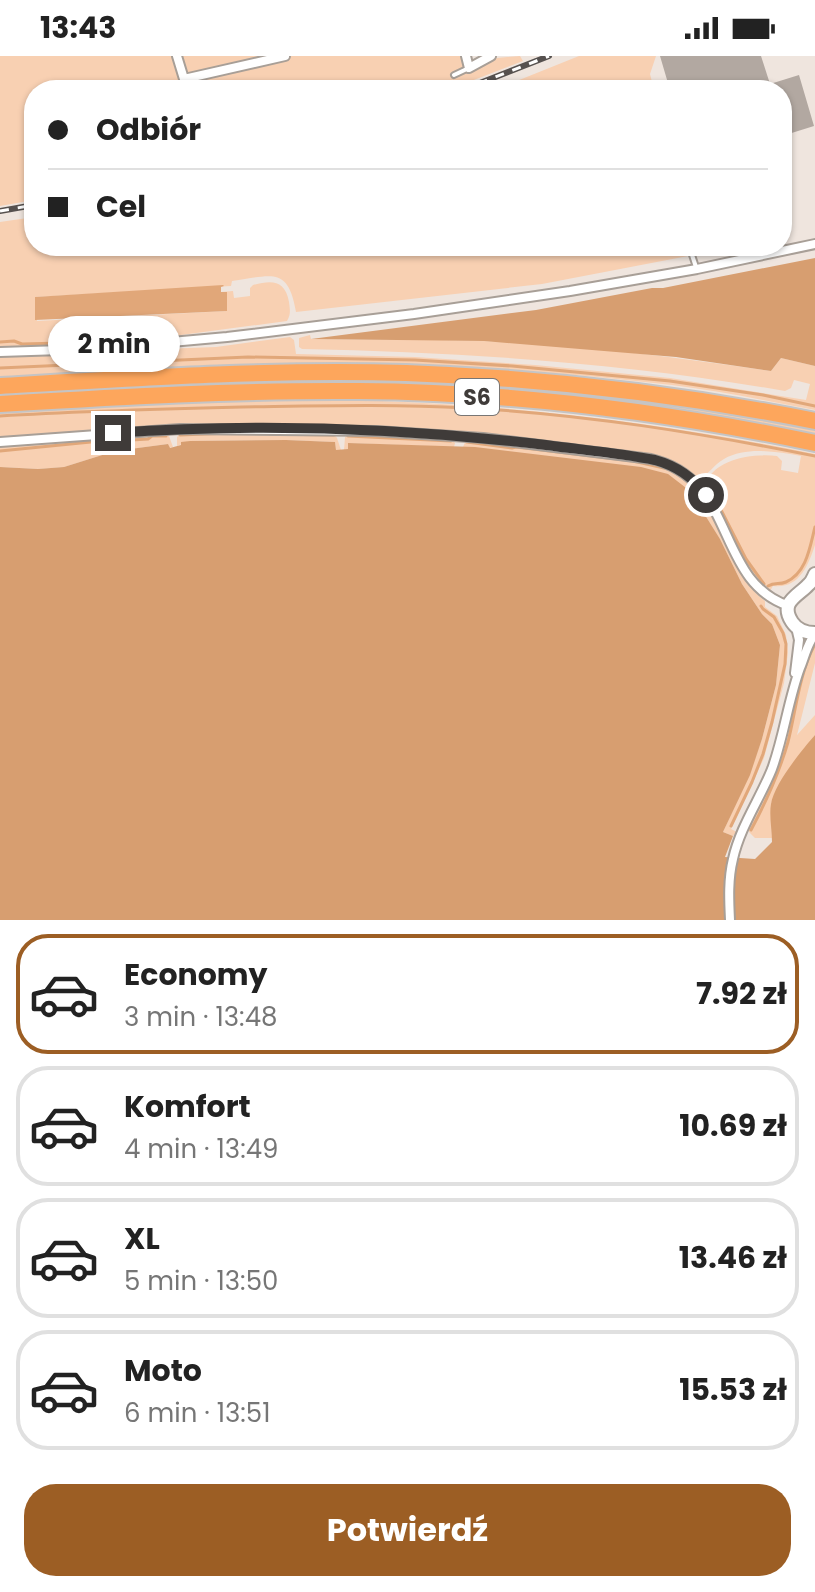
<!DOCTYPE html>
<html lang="pl">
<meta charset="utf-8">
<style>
:root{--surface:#fff;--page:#f2f2f2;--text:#222;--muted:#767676;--line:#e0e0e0;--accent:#9c5e24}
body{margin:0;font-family:Poppins,sans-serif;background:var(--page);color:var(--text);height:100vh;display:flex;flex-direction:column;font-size:30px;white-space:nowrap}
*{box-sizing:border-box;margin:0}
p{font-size:26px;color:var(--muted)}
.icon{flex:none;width:44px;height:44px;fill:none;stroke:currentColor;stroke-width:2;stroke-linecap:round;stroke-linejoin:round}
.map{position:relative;height:864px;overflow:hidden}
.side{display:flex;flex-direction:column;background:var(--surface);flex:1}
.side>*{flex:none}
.top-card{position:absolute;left:24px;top:24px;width:768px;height:176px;border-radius:32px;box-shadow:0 2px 6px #0004;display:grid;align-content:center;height:176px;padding:0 24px;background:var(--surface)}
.end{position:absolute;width:36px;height:36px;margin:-18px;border:10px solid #3f3b39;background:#fff;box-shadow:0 0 0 4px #fff}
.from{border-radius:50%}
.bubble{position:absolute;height:56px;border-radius:28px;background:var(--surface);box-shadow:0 2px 6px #0004;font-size:26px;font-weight:700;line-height:56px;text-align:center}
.top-card b{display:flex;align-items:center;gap:28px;height:76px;font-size:30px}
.top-card b+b{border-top:2px solid var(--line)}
.top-card i{width:20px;height:20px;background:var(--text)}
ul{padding:14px 0 0;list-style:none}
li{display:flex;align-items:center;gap:24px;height:120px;margin:0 16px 12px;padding:0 8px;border:4px solid var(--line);border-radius:32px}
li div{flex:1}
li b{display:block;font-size:30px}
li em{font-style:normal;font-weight:700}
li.active{border-color:var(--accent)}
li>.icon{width:72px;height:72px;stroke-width:1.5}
.button{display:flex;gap:16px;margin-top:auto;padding:16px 24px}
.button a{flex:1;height:92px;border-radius:32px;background:var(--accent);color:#fff;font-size:32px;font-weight:700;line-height:92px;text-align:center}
.status{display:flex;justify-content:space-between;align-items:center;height:56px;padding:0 40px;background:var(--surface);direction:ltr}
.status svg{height:22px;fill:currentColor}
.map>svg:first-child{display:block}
.green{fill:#f8d0b2}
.forest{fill:#d79e70}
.water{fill:#e1a779}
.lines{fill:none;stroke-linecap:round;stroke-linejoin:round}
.stream{stroke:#e1a779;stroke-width:3}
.building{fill:#b2a8a1}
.service-casing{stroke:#a89f97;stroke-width:8}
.minor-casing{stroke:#a89f97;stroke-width:12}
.secondary-casing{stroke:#a89f97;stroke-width:16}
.motorway-casing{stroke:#c5c4c4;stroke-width:20}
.service{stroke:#fff;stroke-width:4}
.minor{stroke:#fff;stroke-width:8}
.secondary{stroke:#fff;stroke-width:12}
.motorway{stroke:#fda65c;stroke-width:16}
.rail-casing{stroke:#56514f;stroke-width:6}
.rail{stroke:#fff;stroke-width:3;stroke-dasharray:9;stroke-linecap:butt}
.route{stroke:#3f3b39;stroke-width:10}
.labels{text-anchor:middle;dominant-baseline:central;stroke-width:8;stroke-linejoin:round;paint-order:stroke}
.shield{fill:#fff;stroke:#797674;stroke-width:2}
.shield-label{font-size:22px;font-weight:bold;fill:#3f3b39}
</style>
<div class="status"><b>13:43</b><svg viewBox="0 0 49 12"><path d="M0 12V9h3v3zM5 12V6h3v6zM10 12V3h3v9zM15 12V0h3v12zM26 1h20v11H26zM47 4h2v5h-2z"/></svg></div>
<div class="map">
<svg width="815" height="864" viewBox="0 0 815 864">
<rect width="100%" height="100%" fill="#efe5de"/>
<!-- green -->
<path class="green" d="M 0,0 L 461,0 L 467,17 L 497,2 L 520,0 L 523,5 L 448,34 L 34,34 L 34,144 L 0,150 Z
M 579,0 L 656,0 L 650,18 L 654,34 L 494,34 Z
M 34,161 L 34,190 L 685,190 L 688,200 L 542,228 L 296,256 C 288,209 271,220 232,225 L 231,230 L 35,241 L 37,265 L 227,255 L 227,237 L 221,236 L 233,235 L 234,242 L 250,240 L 250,232 L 253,229 C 272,224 285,224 289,246 C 290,254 291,258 287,265 L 106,289 L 0,292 L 0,166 Z
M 310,279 L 311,283 C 369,284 426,283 484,285 C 580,289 676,301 771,315 L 781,302 L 815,310 L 815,354 C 768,345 720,335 672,329 C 573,318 474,309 376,308 C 250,306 125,314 0,321 L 0,299 L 216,291 L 290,281 L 294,284 L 296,298 L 415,301 L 535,309 L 670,322 L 806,344 L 810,328 L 794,324 L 791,332 L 785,335 C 625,307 463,296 302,293 L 299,291 L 299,282 Z
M 253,324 C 346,324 439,324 532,331 C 627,338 721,355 815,372 L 815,380 L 551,340 L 0,342 L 0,336 Z
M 318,343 C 486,346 651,364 815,398 L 815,489 C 808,510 799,533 773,530 L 770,535 C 737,510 727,465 705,431 C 711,403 753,397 777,400 L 782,405 L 781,414 L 798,417 L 801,400 C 777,396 747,390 724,403 C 714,408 709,419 698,423 L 682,412 L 657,401 L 496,380 L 405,373 L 203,369 L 0,383 L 0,357 L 167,347 Z
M 166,377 L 169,380 L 173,391 L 169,392 L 168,388 L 115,395 L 64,411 L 38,413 L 0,411 L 0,390 L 110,381 L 115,383 L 148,380 L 152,378 Z
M 181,377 L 334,378 L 337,382 L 341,394 L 336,394 L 335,386 L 286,384 L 190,385 L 177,390 L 177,381 Z
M 350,378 L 451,383 L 455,387 L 454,391 L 348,387 L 348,393 L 344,394 L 345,381 Z
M 466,384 L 512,391 L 516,389 C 545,393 574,397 602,400 C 628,404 657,404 680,419 C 695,429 706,445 714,462 C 728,490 739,525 765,545 L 765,551 L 777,560 L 786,579 L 788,597 L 784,627 L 764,702 L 731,773 L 737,776 L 733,780 L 723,776 L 749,719 L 762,683 L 776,629 L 780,589 L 772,568 L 762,558 L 742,528 L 720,483 L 690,435 L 463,391 Z
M 815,585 L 815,607 L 797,679 L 815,659 L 815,679 L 778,730 L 771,748 L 772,782 L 755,782 L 749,776 L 749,772 C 764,744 777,716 786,686 C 795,653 797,615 815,585 Z"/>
<!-- forest -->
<path class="forest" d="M 815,202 L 815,310 L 781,302 L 771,315 L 676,301 L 484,285 L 311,283 L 536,254 L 652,232 L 663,232 Z
M 286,384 L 335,386 L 336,394 L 348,393 L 348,387 L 475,391 L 641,411 L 668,418 L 690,435 L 720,483 L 742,528 L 762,558 L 772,568 L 780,589 L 776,629 L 762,683 L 750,719 L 723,776 L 733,780 L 725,801 L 755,803 L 772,786 C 772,774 769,759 771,748 C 774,728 802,694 815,679 L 815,864 L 0,864 L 0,411 L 38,413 L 64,411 L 115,395 L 168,388 L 170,392 L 181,389 L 181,386 L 190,385 Z"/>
<!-- water -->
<path class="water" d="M 223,229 L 224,230 L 221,231 L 221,236 L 227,236 L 227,255 L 35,264 L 35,241 Z"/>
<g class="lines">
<!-- stream -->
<path class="stream" d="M 0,286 L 14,285 L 22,288 L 102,286 L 150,280
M 0,312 L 248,301 L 415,304 L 512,310 L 670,325 L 763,339 L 815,350
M 0,360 C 81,355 161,353 242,351 C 317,350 392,348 467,352 C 584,358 700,377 815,400
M 270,378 L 334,379
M 180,379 L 230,377
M 348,380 L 451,385
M 467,386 L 512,392 L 516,391 L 633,405 L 664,412
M 0,395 L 111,384 L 115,385 L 148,383 L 152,380 L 166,380
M 691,429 L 701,442
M 715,442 L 746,503 L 764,528
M 768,530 C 775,526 779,529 786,526 C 807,517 810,490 815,471
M 731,770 L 752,726 L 763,698 L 772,666 L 785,608 L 786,588 L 783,577 L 774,561 L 763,553 L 761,550
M 751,774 C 766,746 779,717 788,686 C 796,654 799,618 815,588"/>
</g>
<!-- building -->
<path class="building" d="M 660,0 L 761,0 L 770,28 L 799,19 L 814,70 L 782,80 L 782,34 L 670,34 Z"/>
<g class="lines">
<!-- service casing -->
<g class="service-casing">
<path id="service" d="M 454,19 L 469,12
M 689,190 L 696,211"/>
</g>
<!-- minor casing -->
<g class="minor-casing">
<path id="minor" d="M 177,0 L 184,23 L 285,0
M 466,0 L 469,12 L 491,0
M 0,296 L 93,293 L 227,281 L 414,258 L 570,235 L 697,213 L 815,188
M 0,386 L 180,373 L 376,375 L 483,382 L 651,403 C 738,423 714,525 789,550
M 795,617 L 799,584 L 796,571
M 730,864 C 729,844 728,823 733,803 C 740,771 760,743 772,713 C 784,680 788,645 800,612 C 805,600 807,588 815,578"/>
</g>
<!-- secondary casing -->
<g class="secondary-casing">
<path id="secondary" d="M 815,518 C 813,522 812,526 808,529 C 798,540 779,546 792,566 C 798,575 806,577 815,577"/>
</g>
<!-- motorway casing -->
<g class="motorway-casing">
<path id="motorway" d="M 0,330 C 135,322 271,313 406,317 C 544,322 680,338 815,365
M 0,348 C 119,341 238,334 358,335 C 509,336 667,356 815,387"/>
</g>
<!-- service -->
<use href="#service" class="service"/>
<!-- minor -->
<use href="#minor" class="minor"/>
<!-- secondary -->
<use href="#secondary" class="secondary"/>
<!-- motorway -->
<use href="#motorway" class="motorway"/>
<!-- rail casing -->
<g class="rail-casing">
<path id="rail" d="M 462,34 L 549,0
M 0,155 L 34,149"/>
</g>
<!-- rail -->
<use href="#rail" class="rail"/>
</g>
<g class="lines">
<!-- route -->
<path class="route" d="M 113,377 C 257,367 403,372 546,389 C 583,394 619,397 655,404 C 677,410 693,421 706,439"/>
</g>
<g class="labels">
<!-- shield labels -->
<rect class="shield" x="455" y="323" width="44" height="36" rx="6"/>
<g class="shield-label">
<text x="477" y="341">S6</text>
</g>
</g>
</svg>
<i class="end from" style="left:706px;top:439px"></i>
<i class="end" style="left:113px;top:377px"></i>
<div class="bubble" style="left:48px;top:260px;width:132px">2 min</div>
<div class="top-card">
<b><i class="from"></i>Odbiór</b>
<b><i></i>Cel</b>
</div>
</div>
<section class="side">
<ul>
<li class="active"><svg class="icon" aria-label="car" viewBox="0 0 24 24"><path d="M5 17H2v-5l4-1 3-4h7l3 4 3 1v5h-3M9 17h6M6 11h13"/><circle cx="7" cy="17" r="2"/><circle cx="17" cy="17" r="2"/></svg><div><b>Economy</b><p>3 min · 13:48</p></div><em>7.92 zł</em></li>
<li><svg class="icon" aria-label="car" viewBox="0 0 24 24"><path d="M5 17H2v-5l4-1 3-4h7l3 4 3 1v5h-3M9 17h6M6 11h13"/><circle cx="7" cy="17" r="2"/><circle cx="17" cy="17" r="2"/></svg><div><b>Komfort</b><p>4 min · 13:49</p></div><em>10.69 zł</em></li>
<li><svg class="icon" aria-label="car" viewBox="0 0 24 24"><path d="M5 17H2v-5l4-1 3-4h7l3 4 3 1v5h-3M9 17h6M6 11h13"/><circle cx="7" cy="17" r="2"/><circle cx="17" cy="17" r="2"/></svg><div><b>XL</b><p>5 min · 13:50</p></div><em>13.46 zł</em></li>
<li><svg class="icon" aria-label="car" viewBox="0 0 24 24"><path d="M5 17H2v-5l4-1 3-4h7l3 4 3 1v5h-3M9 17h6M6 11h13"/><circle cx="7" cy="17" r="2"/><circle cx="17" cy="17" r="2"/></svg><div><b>Moto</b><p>6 min · 13:51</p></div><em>15.53 zł</em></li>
</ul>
<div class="button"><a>Potwierdź</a></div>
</section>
